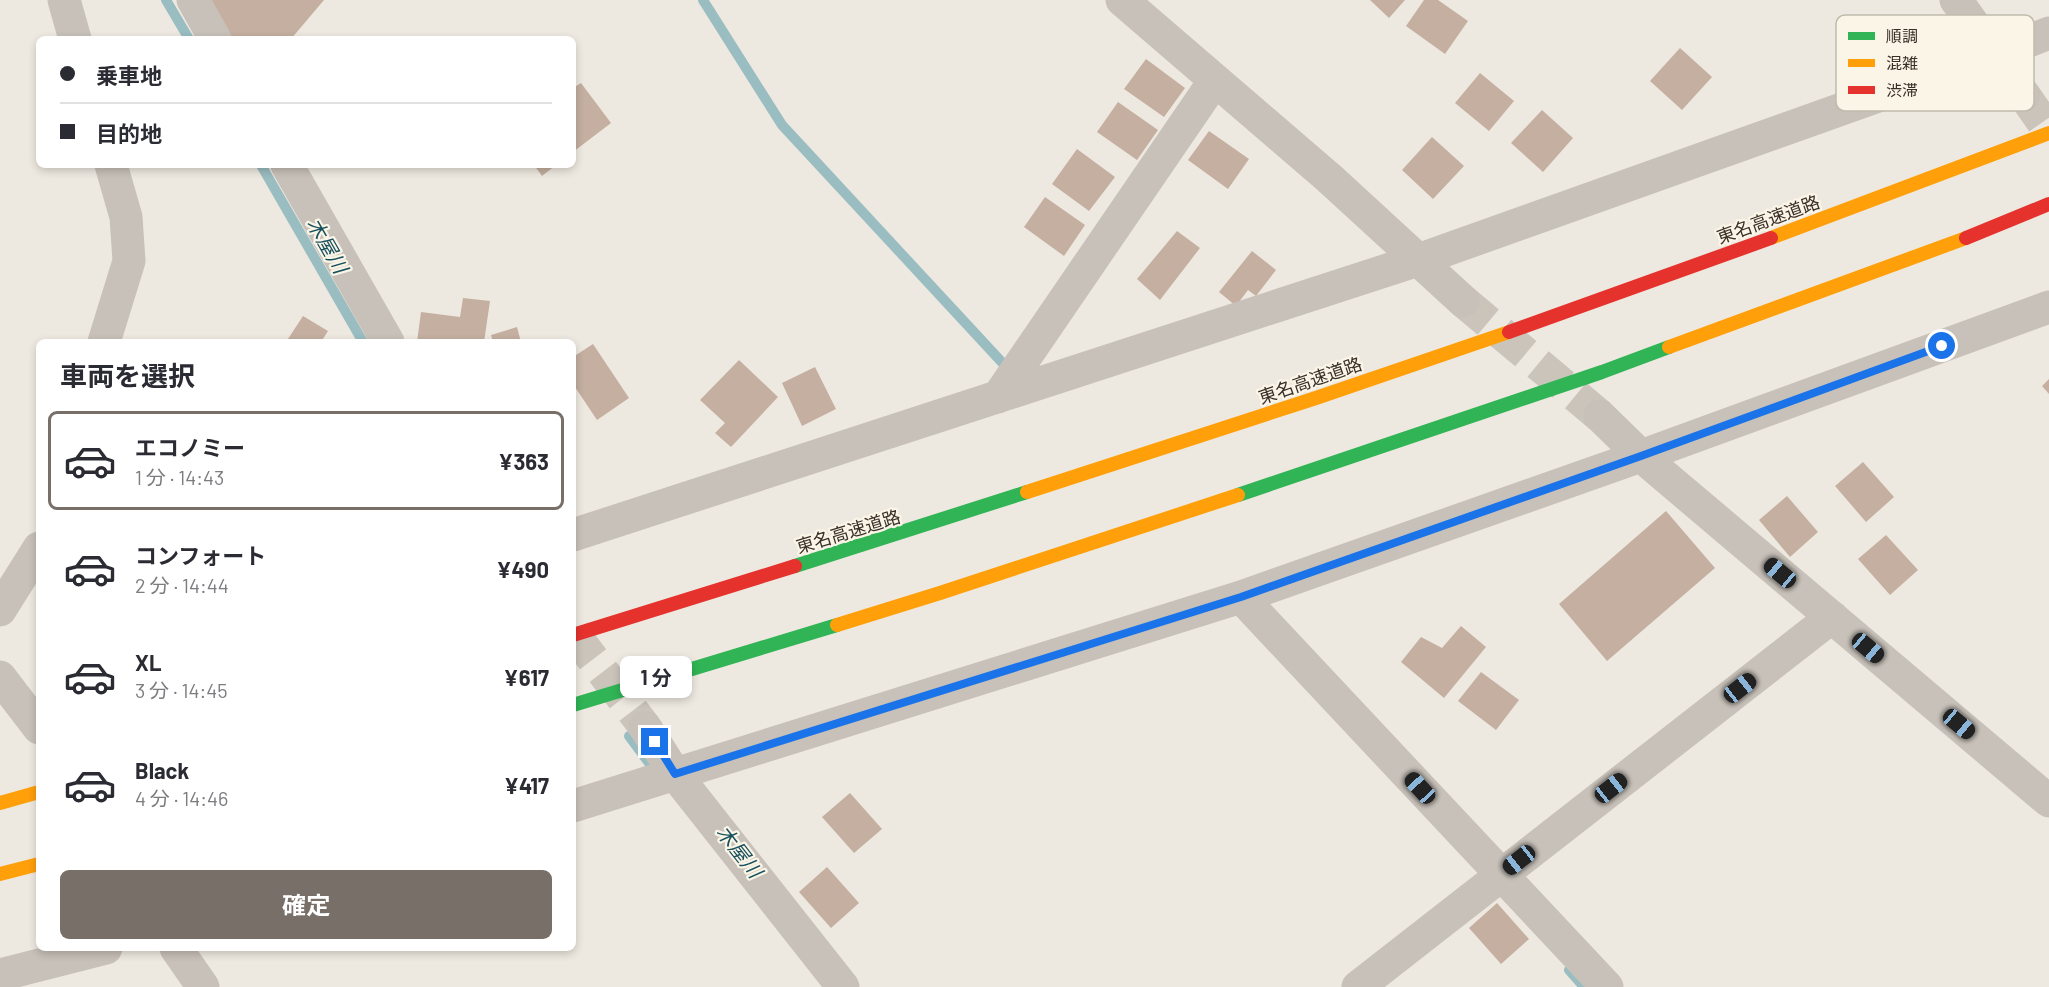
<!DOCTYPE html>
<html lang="ja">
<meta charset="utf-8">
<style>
:root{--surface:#fff;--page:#f2f2f3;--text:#2b2b33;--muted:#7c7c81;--line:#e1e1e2;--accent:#787068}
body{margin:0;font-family:Barlow,"Noto Sans JP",sans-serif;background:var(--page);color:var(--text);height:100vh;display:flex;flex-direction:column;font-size:22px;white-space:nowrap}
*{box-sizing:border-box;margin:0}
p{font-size:20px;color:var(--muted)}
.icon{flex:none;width:33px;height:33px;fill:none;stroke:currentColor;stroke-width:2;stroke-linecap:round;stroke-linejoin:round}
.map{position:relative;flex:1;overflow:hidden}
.panel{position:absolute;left:36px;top:339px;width:540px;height:612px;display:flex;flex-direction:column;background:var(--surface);border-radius:9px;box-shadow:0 3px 9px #0003}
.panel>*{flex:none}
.guide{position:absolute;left:36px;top:36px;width:540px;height:132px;border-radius:9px;box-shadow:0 3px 9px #0003;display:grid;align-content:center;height:132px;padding:0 24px;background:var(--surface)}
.end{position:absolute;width:27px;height:27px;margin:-14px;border:8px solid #1a73e8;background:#fff;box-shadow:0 0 0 3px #fff}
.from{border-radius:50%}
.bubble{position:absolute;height:42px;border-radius:9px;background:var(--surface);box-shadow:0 3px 9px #0003;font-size:20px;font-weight:700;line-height:42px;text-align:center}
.car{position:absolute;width:18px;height:36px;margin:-18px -9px;border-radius:8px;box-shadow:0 0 4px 2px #0007;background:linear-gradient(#222 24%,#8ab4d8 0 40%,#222 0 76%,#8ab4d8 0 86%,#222 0)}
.guide b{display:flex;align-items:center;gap:21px;height:57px;font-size:22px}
.guide b+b{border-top:2px solid var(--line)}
.guide i{width:15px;height:15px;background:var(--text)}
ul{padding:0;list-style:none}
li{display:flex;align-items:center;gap:18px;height:99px;margin:0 12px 9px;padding:0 12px;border:3px solid transparent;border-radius:9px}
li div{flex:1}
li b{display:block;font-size:22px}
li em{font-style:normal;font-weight:700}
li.selected{border-color:var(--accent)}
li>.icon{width:54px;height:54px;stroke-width:1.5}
h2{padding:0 24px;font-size:27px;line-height:72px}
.primary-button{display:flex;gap:12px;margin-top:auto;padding:12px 24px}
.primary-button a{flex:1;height:69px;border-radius:9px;background:var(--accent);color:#fff;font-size:24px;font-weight:700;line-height:69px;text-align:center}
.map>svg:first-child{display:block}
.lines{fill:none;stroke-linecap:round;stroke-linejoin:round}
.stream{stroke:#9abdc1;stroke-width:10}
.building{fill:#c4afa0}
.street-tunnel{stroke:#cac4bb;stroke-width:33;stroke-dasharray:33 16;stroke-linecap:butt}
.street{stroke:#c7c1b9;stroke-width:33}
.fast{stroke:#30b455;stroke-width:14}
.slow{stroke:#ff9f0a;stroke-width:14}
.jam{stroke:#e5322d;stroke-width:14}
.route{stroke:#1a73e8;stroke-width:8}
.labels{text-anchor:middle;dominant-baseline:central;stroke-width:4.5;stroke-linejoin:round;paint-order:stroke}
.street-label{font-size:18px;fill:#382f27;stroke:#fbf5e7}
.water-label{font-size:20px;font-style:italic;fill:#18515e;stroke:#fbf5e7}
.key{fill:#fbf5e7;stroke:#c0baad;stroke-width:1.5}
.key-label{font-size:16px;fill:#382f27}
</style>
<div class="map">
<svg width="2049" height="987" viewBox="0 0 2049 987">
<rect width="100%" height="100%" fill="#eee9e0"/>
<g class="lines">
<!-- stream -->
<path class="stream" d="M 166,0 L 189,39
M 703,0 L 782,125 L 1010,371
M 261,165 L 363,342
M 629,736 L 652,767
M 1569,970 L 1584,987"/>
</g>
<!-- building -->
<path class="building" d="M 209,0 L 324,0 L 291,39 L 228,39 Z
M 1370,0 L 1405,0 L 1389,18 Z
M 1424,0 L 1438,0 L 1468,21 L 1445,54 L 1406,26 Z
M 1680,48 L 1712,77 L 1682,110 L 1650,81 Z
M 1146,59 L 1185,88 L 1164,117 L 1124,89 Z
M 1480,73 L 1514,101 L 1489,131 L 1455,103 Z
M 581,83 L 611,123 L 573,152 L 573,88 Z
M 1118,102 L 1158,130 L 1137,160 L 1097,132 Z
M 1542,110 L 1573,138 L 1543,172 L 1511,143 Z
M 1209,131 L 1249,159 L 1228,189 L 1188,160 Z
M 1432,137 L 1464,166 L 1433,199 L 1402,170 Z
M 1077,149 L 1115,177 L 1089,211 L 1052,184 Z
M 534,165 L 556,165 L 542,176 Z
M 1045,197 L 1085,225 L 1064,256 L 1024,227 Z
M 1177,231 L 1200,248 L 1160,300 L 1137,279 Z
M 1252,251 L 1276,270 L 1256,296 L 1248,290 L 1236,306 L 1219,292 Z
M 463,298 L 490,301 L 484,342 L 417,342 L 421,312 L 460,317 Z
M 303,316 L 328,331 L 321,342 L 286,342 Z
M 517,327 L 521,342 L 493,342 L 491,335 Z
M 593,344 L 629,398 L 597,420 L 573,384 L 573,357 Z
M 739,360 L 778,397 L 731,447 L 715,433 L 725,423 L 700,400 Z
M 815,367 L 836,409 L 802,426 L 782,383 Z
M 2049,379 L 2049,394 L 2042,386 Z
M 1863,462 L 1894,497 L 1866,522 L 1835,486 Z
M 1787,496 L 1818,532 L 1790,557 L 1759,520 Z
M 1666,511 L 1715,568 L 1607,661 L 1559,604 Z
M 1886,535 L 1918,570 L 1890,595 L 1858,559 Z
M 1461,626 L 1486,647 L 1444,698 L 1401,662 L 1421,637 L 1442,648 Z
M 1481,672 L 1519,700 L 1496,730 L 1458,701 Z
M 850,793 L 882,829 L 854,853 L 822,817 Z
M 827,867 L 859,903 L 831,928 L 799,892 Z
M 1497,903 L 1529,939 L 1501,964 L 1469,928 Z"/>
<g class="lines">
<!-- street-tunnel -->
<path class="street-tunnel" d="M 2024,95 L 2049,131
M 1463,301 L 1600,416
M 573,633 L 645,727"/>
<!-- street -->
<path class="street" d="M 64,0 L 75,39
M 193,0 L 215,39
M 1122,0 L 1329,178 L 1463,301
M 1956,0 L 2024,95
M 287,165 L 388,342
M 104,342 L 129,261 L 126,217 L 111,165
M 998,397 L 1215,80
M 1600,416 L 1641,456 L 2049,801
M 573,535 L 1418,260 L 1996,54 L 2049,33
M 1241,597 L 1607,987
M 0,610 L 39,548
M 0,677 L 39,728
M 645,727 L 675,774 L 843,987
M 573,806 L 1241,597 L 1641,456 L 2049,307
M 176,948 L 203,987
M 0,975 L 106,948
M 1358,987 L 1832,617"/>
<!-- fast -->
<path class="fast" d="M 1238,495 L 1602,372 L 1669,347
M 795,566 L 1027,492
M 573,705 L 837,625"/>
<!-- slow -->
<path class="slow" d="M 1771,238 L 2049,133
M 1669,347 L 1966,238
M 1027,492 L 1316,398 L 1509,332
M 837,625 L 940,593 L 1238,495
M 0,803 L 39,792
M 0,874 L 39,864"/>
<!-- jam -->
<path class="jam" d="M 1966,238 L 2049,204
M 1509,332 L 1771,238
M 573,635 L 795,566"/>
</g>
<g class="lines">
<!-- route -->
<path class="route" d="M 655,742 L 675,774 L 1241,597 L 1641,456 L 1942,346"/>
</g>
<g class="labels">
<!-- street labels -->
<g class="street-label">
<text transform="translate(1768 219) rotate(-20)">東名高速道路</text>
<text transform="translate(1310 380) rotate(-19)">東名高速道路</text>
<text transform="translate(848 531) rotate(-17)">東名高速道路</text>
</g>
<!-- water labels -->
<g class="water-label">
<text transform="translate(328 245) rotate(60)">木屋川</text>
<text transform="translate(740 851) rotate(52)">木屋川</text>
</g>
</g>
<!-- legend -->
<rect x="1836" y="15" width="198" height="96" rx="9" class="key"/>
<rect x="1848" y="32" width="27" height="8" fill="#30b455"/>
<rect x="1848" y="59" width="27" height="8" fill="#ff9f0a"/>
<rect x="1848" y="86" width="27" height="8" fill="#e5322d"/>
<g class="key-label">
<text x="1886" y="42">順調</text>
<text x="1886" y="69">混雑</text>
<text x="1886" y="96">渋滞</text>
</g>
</svg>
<i class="end from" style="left:1942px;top:346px"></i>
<i class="end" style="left:655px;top:742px"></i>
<div class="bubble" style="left:620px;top:656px;width:72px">1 分</div>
<i class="car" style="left:1780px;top:573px;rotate:310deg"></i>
<i class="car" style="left:1868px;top:648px;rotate:130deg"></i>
<i class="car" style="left:1740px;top:688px;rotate:52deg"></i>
<i class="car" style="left:1959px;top:724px;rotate:130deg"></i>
<i class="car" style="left:1420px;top:788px;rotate:317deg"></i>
<i class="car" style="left:1611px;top:788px;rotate:52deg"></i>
<i class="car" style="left:1519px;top:860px;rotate:232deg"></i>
<div class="guide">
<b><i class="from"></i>乗車地</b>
<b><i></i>目的地</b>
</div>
<section class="panel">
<h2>車両を選択</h2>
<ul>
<li class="selected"><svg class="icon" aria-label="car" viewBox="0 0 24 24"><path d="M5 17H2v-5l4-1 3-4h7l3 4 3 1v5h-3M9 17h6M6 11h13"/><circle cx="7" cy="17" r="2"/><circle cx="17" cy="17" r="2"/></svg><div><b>エコノミー</b><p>1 分 · 14:43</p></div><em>¥363</em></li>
<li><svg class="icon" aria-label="car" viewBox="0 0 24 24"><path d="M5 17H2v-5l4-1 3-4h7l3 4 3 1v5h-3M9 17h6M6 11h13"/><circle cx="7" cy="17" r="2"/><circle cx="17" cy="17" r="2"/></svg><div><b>コンフォート</b><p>2 分 · 14:44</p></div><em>¥490</em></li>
<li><svg class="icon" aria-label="car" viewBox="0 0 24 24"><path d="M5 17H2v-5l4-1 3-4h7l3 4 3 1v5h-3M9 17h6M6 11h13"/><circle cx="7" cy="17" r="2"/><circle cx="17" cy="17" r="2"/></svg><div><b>XL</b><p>3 分 · 14:45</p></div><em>¥617</em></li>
<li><svg class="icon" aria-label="car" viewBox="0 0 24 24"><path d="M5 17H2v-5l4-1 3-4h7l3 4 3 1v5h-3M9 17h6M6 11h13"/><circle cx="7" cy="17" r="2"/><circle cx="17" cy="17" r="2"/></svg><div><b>Black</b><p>4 分 · 14:46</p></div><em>¥417</em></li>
</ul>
<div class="primary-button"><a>確定</a></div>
</section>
</div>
